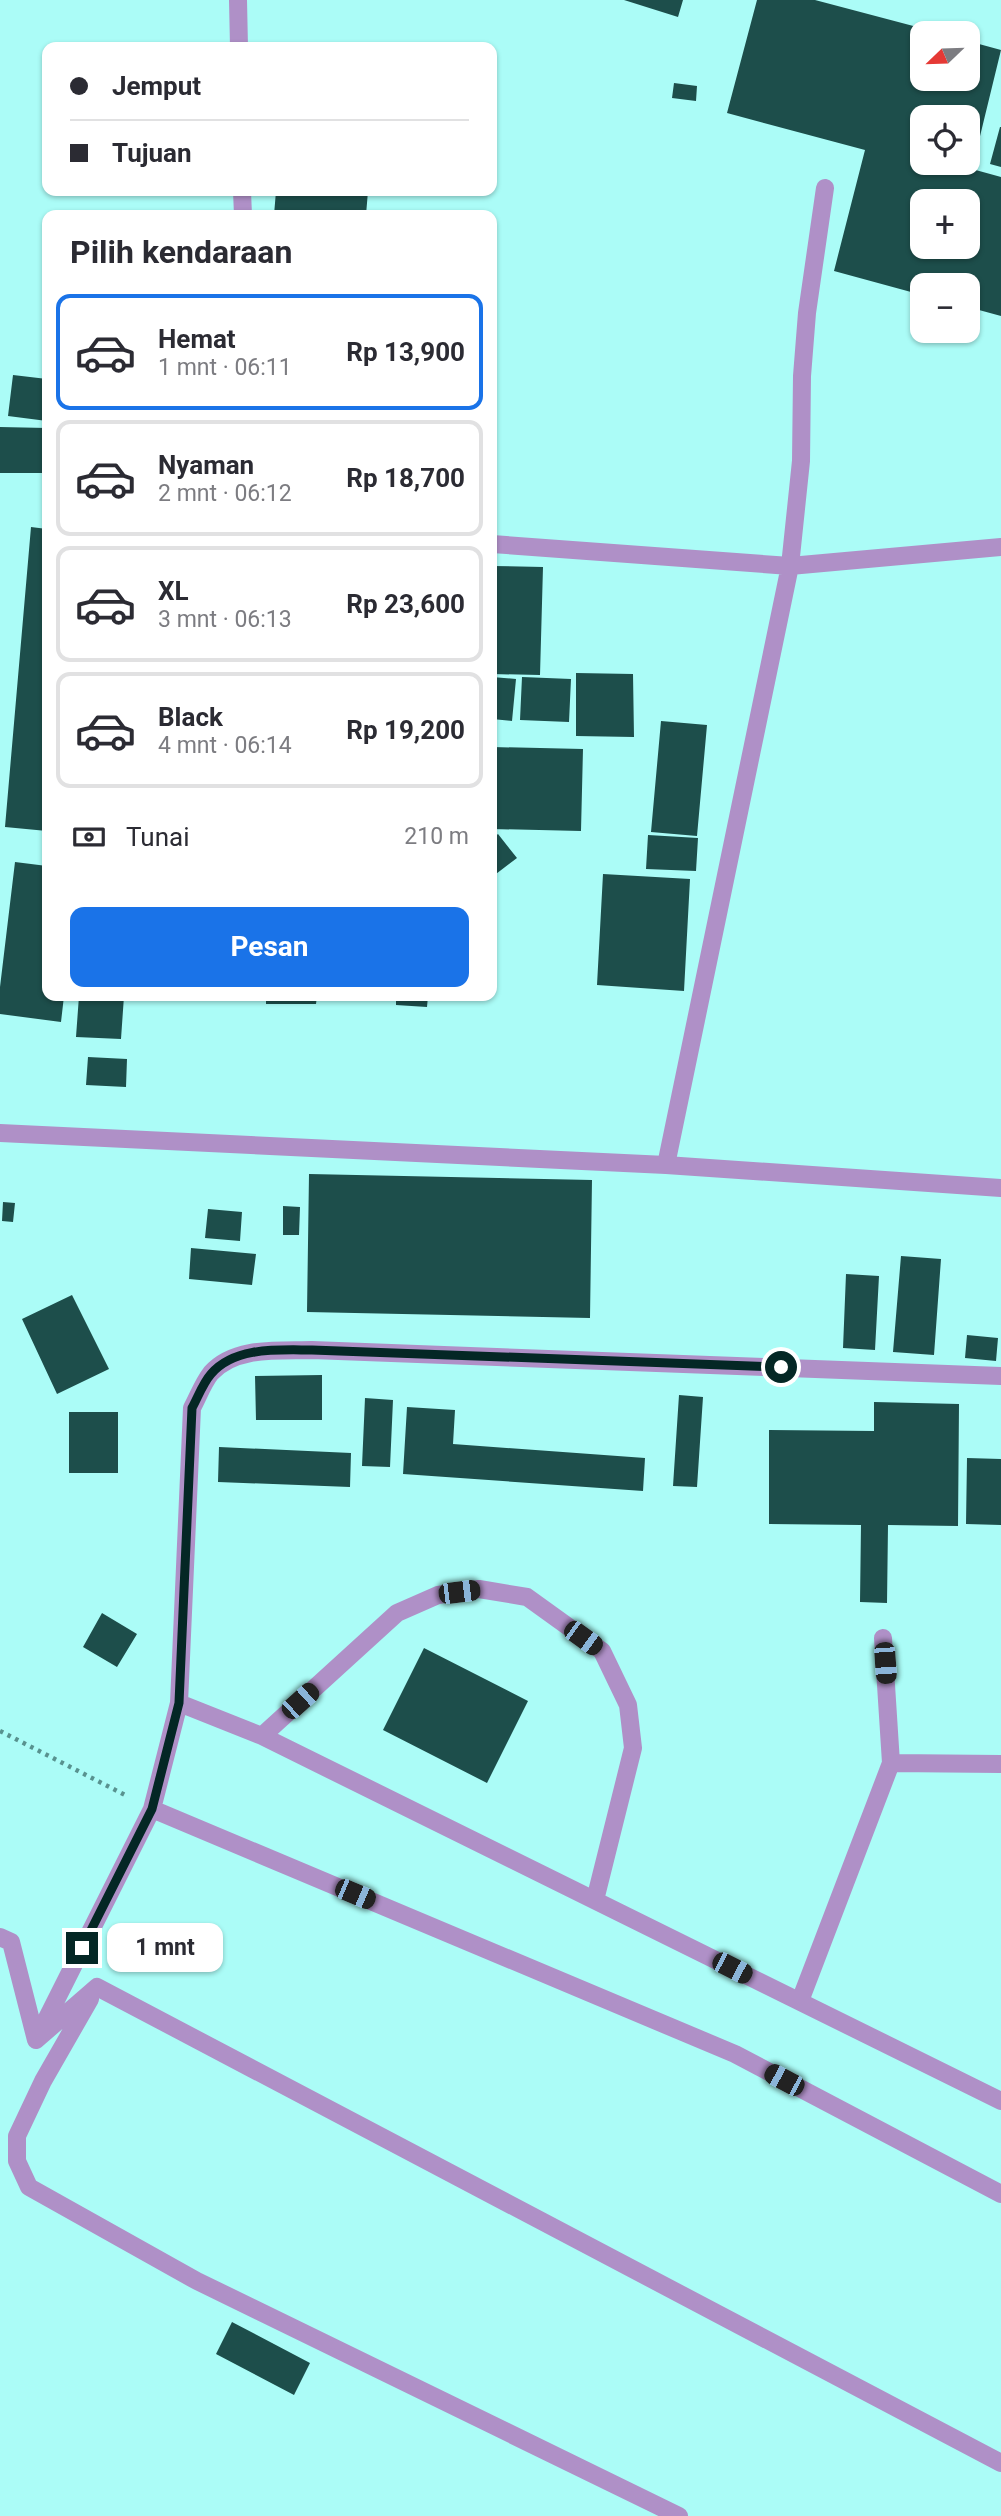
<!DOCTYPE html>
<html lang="id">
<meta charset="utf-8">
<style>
:root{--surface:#fff;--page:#f7f7f7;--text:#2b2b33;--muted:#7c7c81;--line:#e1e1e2;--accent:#1a73e8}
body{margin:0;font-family:Roboto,sans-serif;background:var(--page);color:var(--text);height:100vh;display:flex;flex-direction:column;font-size:26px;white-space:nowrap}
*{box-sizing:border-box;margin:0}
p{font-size:23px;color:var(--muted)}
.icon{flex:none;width:38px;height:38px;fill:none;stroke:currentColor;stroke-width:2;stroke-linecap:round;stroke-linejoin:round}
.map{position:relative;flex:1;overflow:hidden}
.details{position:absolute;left:42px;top:210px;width:455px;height:791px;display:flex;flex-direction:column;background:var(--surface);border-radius:14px;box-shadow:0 2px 5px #0004}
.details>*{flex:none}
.banner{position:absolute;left:42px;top:42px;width:455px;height:154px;border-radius:14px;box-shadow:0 2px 5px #0004;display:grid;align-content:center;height:154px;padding:0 28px;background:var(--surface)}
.needle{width:46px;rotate:247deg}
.controls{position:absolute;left:910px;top:21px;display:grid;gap:14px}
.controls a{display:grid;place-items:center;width:70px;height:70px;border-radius:14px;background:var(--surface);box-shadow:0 2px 5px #0004;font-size:35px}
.end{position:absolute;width:32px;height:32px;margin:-16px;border:9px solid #042725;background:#fff;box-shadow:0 0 0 4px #fff}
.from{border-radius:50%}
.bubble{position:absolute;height:49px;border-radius:14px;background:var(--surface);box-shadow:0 2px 5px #0004;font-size:23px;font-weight:700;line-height:49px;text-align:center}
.car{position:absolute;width:21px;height:42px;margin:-21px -10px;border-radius:9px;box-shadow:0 0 5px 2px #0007;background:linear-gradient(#222 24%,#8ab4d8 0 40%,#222 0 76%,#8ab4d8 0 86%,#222 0)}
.banner b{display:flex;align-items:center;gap:24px;height:66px;font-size:26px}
.banner b+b{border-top:2px solid var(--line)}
.banner i{width:18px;height:18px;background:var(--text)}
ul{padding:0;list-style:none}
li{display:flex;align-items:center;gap:21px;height:116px;margin:0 14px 10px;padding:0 14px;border:4px solid var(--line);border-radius:14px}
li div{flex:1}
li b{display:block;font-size:26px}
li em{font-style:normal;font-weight:700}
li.active{border-color:var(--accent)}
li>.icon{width:63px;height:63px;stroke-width:1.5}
h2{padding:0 28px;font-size:32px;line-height:84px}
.pay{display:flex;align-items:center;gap:18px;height:77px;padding:0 28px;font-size:26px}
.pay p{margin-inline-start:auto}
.cta{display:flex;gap:14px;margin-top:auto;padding:14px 28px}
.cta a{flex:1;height:80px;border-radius:14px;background:var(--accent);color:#fff;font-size:28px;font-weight:700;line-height:80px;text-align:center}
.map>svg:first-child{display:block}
.building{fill:#1d4e4b;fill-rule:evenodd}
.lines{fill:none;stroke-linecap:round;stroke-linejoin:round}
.path{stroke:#58928f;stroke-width:4.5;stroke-dasharray:3.5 5;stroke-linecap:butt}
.service{stroke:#af90c7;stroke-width:18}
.route{stroke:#042725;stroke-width:9}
</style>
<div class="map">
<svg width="1001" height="2516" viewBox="0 0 1001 2516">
<rect width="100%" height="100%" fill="#abfcf7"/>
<!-- building -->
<path class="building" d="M 624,0 L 683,0 L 678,17 Z
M 757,0 L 815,0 L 936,32 L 922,33 L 922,79 L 968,79 L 968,41 L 1001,50 L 972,169 L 1001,177 L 1001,316 L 968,307 L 968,285 L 922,285 L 922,295 L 834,271 L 865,150 L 727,113 ZM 922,117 L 968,117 L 968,163 L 922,163 ZM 922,201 L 968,201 L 968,247 L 922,247 Z
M 674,83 L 697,86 L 696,101 L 672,98 Z
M 1000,127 L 1001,127 L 1001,167 L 990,164 Z
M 276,191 L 368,191 L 366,215 L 274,215 Z
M 13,375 L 47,379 L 47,421 L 8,416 Z
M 0,427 L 47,428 L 47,473 L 0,473 Z
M 31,527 L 47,529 L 47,831 L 5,827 Z
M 492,566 L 543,567 L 540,675 L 492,674 Z
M 576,673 L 633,674 L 634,737 L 576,736 Z
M 492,677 L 516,679 L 512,721 L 492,719 Z
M 522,677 L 571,679 L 569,722 L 520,720 Z
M 661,721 L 707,725 L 697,836 L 651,832 Z
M 492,747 L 583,749 L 581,831 L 492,829 Z
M 498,834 L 517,858 L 492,877 L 492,839 Z
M 648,835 L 698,838 L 696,871 L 646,869 Z
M 15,862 L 47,866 L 47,996 L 64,996 L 61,1022 L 0,1014 L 0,987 Z
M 603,874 L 690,879 L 684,991 L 597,985 Z
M 79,996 L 124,996 L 121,1039 L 76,1037 Z
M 177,996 L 215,996 L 215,1000 L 177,999 Z
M 266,996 L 317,996 L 316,1004 L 266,1004 Z
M 396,996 L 428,996 L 427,1007 L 396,1005 Z
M 88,1057 L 127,1059 L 126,1087 L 86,1085 Z
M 309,1174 L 592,1180 L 590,1318 L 307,1312 Z
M 3,1202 L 15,1203 L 13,1222 L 2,1221 Z
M 283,1206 L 300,1207 L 299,1235 L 283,1235 Z
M 208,1209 L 242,1212 L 240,1241 L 205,1238 Z
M 191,1248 L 256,1254 L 252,1285 L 189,1279 Z
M 901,1256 L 941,1259 L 934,1355 L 893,1352 Z
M 846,1274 L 879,1276 L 875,1350 L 843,1348 Z
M 72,1295 L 109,1369 L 57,1394 L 22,1319 Z
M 967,1335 L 998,1338 L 996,1361 L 965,1358 Z
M 322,1375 L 322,1420 L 256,1420 L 255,1376 Z
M 679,1395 L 703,1397 L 697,1487 L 673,1486 Z
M 365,1398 L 393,1400 L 390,1467 L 362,1466 Z
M 874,1402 L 959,1404 L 958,1526 L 888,1525 L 887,1603 L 860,1602 L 861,1525 L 769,1524 L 769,1430 L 874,1431 Z
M 407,1407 L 455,1410 L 453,1444 L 645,1458 L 643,1491 L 403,1474 Z
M 69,1412 L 118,1412 L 118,1473 L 69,1473 Z
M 219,1447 L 351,1453 L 350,1487 L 218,1482 Z
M 967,1458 L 1001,1459 L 1001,1525 L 966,1524 Z
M 102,1613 L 137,1634 L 117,1667 L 83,1647 Z
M 424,1648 L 528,1701 L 487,1783 L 383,1730 Z
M 232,2322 L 310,2363 L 294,2395 L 216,2354 Z"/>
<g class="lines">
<!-- path -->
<path class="path" d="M 0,1731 L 127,1796"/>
<!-- service -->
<path class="service" d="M 238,0 L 239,47
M 242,191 L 243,215
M 492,544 L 790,566 L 1001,547
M 0,1133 L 666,1165 L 1001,1188
M 666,1165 L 790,566 L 801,461 L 802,376 L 807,313 L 825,188
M 883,1638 L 891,1763
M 179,1703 L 192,1408 C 198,1397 203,1383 211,1373 C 235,1346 280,1351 312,1350 L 1001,1376
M 262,1736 L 397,1613 L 438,1595 L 479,1589 L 527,1597 L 602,1651 L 628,1705 L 633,1748 L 595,1900
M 152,1809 L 735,2054 L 1001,2194
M 0,1937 L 11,1942 L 36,2040 L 97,1987 L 1001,2463
M 90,1999 L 43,2081 L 17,2136 L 17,2161 L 29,2187 L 197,2281 L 679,2516
M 800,2001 L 891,1763 L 1001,1764
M 36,2040 L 152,1809 L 179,1703 L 262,1736 L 1001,2101"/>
</g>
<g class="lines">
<!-- route -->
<path class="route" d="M 82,1948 L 152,1809 L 179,1703 L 192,1408 C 198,1397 203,1383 211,1374 C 235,1346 280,1350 312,1350 L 781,1367"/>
</g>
</svg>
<div class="controls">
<a><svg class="needle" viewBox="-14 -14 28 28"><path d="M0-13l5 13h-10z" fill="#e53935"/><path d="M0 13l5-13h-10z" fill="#7c7c81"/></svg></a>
<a><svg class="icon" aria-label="locate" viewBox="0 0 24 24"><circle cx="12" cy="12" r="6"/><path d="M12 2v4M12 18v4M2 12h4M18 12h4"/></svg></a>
<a>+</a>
<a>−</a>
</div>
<i class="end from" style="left:781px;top:1367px"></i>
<i class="end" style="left:82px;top:1948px"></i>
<div class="bubble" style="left:107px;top:1923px;width:116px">1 mnt</div>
<i class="car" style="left:459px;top:1592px;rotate:83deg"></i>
<i class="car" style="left:583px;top:1638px;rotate:126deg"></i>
<i class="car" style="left:885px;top:1663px;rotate:176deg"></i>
<i class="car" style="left:300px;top:1701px;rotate:48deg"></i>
<i class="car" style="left:355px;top:1894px;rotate:113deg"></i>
<i class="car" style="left:732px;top:1968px;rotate:117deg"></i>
<i class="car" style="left:784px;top:2080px;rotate:298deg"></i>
<div class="banner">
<b><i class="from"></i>Jemput</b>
<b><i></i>Tujuan</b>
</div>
<section class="details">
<h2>Pilih kendaraan</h2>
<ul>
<li class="active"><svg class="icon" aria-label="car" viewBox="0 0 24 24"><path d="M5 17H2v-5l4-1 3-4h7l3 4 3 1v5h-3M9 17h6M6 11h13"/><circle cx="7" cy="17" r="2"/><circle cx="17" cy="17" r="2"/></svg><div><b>Hemat</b><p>1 mnt · 06:11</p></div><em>Rp 13,900</em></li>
<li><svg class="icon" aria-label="car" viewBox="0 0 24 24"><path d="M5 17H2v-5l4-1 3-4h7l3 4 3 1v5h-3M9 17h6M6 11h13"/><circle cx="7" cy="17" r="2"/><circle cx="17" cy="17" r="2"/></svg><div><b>Nyaman</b><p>2 mnt · 06:12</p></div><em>Rp 18,700</em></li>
<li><svg class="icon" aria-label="car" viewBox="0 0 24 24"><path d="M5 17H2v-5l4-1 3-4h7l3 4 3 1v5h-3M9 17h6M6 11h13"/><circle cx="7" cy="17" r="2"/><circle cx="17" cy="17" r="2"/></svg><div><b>XL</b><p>3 mnt · 06:13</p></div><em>Rp 23,600</em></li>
<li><svg class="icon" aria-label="car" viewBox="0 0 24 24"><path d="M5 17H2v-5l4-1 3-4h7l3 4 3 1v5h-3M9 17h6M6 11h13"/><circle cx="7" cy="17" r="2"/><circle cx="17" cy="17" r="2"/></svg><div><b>Black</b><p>4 mnt · 06:14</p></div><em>Rp 19,200</em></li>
</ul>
<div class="pay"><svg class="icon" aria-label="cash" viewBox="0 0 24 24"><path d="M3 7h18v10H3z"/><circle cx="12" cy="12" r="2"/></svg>Tunai<p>210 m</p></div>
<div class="cta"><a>Pesan</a></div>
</section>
</div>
